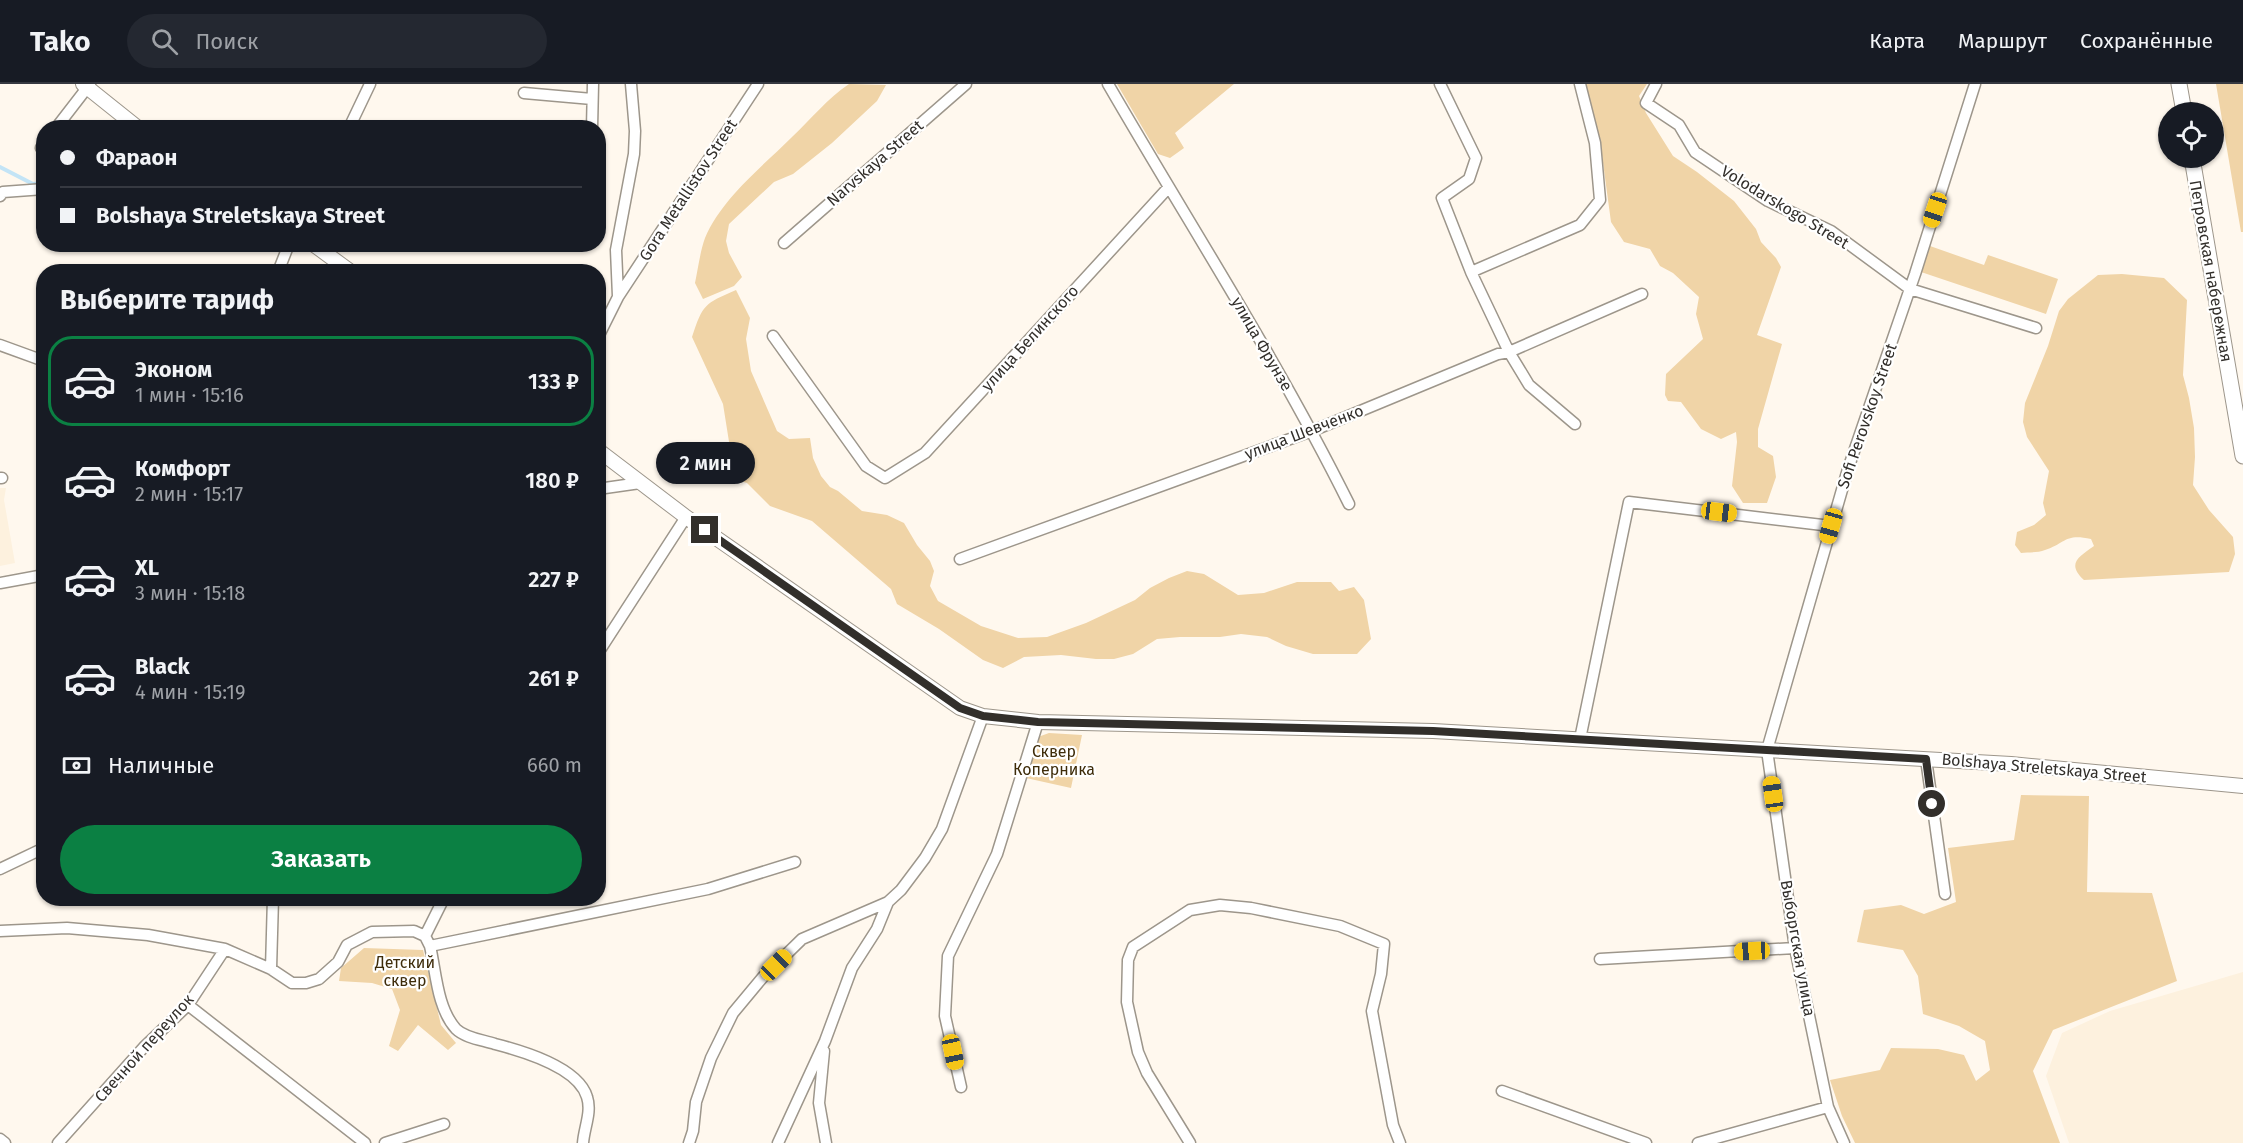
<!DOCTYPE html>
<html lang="ru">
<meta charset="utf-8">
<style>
:root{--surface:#171b24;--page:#242831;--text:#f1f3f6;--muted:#9ea1a6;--line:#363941;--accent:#0b8043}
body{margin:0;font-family:"Fira Sans",sans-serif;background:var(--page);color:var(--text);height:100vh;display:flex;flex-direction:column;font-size:22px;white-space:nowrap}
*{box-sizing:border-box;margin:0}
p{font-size:20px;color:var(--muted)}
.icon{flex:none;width:33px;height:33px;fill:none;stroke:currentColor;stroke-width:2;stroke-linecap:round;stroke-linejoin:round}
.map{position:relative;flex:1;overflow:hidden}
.details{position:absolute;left:36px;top:180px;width:570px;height:642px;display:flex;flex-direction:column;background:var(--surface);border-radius:24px;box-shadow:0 2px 4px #0004}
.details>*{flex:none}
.banner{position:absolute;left:36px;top:36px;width:570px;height:132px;border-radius:24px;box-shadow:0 2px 4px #0004;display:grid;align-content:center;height:132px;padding:0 24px;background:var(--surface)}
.tools{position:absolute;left:2158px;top:18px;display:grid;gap:12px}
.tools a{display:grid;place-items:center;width:66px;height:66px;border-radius:50%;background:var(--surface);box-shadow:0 2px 4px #0004;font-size:30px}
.end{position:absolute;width:27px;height:27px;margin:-14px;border:8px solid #322f2b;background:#fff;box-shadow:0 0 0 3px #fff}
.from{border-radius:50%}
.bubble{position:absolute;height:42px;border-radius:21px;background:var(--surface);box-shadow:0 2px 4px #0004;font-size:20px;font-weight:600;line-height:42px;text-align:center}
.car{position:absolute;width:18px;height:36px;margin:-18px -9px;border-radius:8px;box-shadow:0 0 4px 2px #0007;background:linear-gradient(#f5c518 24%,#345 0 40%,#f5c518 0 76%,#345 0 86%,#f5c518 0)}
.banner b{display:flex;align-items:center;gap:21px;height:57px;font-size:22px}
.banner b+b{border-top:2px solid var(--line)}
.banner i{width:15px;height:15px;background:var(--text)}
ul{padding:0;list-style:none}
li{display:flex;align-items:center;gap:18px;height:90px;margin:0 12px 9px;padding:0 12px;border:3px solid transparent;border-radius:24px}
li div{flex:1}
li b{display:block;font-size:22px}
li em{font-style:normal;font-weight:600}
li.on{border-color:var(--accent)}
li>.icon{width:54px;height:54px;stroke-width:1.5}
h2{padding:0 24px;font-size:27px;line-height:72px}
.pay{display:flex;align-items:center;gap:15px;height:66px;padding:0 24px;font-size:22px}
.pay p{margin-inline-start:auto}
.button{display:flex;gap:12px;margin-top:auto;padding:12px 24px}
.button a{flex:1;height:69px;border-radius:36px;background:var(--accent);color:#fff;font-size:24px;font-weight:600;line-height:69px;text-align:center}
header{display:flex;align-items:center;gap:36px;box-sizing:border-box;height:84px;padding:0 30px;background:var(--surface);border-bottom:2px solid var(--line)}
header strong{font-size:28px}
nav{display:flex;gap:33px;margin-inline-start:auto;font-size:21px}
.search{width:420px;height:54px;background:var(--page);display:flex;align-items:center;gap:15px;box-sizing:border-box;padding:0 21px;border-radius:33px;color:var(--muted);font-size:22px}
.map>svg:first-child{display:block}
.built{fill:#fdf1de}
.green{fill:#f0d4a7}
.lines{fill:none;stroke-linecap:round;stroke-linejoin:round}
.stream{stroke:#c3e4f6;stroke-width:4}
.minor-casing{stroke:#9d968b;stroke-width:13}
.tertiary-casing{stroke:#9d968b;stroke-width:16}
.secondary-casing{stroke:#9d968b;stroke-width:17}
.minor{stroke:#fff;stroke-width:10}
.tertiary{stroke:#fff;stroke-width:14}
.secondary{stroke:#fff;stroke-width:15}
.route{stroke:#322f2b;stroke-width:8}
.labels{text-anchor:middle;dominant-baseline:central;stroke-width:4.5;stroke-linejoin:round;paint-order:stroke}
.street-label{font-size:16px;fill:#322f2b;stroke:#fff}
.park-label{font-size:16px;fill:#3e2c0a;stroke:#fff}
</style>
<header>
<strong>Tako</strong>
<div class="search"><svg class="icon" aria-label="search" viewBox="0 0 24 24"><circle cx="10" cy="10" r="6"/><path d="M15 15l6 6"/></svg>Поиск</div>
<nav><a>Карта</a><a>Маршрут</a><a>Сохранённые</a></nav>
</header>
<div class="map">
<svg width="2243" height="1059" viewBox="0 0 2243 1059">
<rect width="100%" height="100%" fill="#fff8ee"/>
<!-- built -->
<path class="built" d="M 0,404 L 6,404 L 4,416 L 15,479 L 0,482 Z
M 2243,888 L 2243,1059 L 2069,1059 L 2046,992 L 2062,949 L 2110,927 Z"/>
<!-- green -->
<path class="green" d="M 849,0 L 886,1 L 877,17 L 832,59 L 793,90 L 774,98 L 729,140 L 726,157 L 729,169 L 742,193 L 734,202 L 703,215 L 695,199 C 698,185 700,168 705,154 C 722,114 762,83 792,53 C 811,35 827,15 849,0 Z
M 1117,0 L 1234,0 L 1175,49 L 1184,64 L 1170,74 L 1158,70 Z
M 1585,0 L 1647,0 L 1639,12 L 1646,29 L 1673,72 L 1697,88 L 1734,117 L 1756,145 L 1761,158 L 1776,174 L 1781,183 L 1757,251 L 1782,260 L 1758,345 L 1758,363 L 1773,372 L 1776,393 L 1767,419 L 1743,419 L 1732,402 L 1737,358 L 1736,348 L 1721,355 L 1701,345 L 1681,318 L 1668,317 L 1665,311 L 1666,290 L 1703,255 L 1696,230 L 1699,213 L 1673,189 L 1660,182 L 1650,165 L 1624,158 L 1611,138 L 1601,64 Z
M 2216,0 L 2243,0 L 2243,148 L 2241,148 Z
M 1930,162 L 1984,181 L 1988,171 L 2058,195 L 2046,230 L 1921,188 Z
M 2122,190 L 2164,194 L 2187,216 L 2183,291 L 2189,314 L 2194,344 L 2195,373 L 2193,401 L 2209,426 L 2233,453 L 2235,470 L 2229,488 L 2084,496 C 2066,479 2079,473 2094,462 L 2091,455 C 2065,449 2066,459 2045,466 C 2038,469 2028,468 2021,469 L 2015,461 L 2017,448 L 2034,441 L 2046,431 L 2043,419 L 2049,387 L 2027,353 L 2023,338 L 2025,319 L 2048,262 L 2059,227 L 2068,215 L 2098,191 Z
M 736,206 L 750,234 L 746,255 L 751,287 L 777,347 L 789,355 L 810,354 L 813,374 L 821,392 L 830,403 L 838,407 L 862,427 L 887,431 L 904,439 L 917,461 L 930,477 L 934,487 L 930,502 L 938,517 L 981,542 L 1018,554 L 1047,553 L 1086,539 L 1135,516 L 1150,504 L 1169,494 L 1187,487 L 1204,490 L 1238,511 L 1264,509 L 1297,498 L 1331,498 L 1339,507 L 1354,503 L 1364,516 L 1371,555 L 1357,570 L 1313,570 L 1286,562 L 1267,553 L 1241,550 L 1220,553 L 1180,553 L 1157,555 L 1133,570 L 1114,575 L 1096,575 L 1061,571 L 1024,573 L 1003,584 L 983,576 L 939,545 L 897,520 L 891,505 L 812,437 L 770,422 L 747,399 L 724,392 L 721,382 L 728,374 L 730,364 L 723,320 L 692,253 C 703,220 704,220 736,206 Z
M 1049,649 L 1082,651 L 1071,704 L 1026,694 L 1038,653 Z
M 2021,711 L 2089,712 L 2087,808 L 2152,809 L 2177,897 L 2053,946 L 2033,987 L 2060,1059 L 1855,1059 L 1842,1032 L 1830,996 L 1880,986 L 1891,964 L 1938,965 L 1964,971 L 1976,997 L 1990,986 L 1985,957 L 1959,942 L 1923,930 L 1918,892 L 1903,866 L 1857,858 L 1864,826 L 1901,821 L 1924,830 L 1956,818 L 1948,764 L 2014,756 Z
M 364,864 L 423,866 L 441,941 L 456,959 L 448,966 L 418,941 L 398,967 L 389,962 L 400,926 L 392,905 L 372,899 L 339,897 L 341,884 Z"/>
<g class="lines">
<!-- stream -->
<path class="stream" d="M 0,83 L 33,100 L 44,99"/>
<!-- minor casing -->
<g class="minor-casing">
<path id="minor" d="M 1108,0 C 1189,140 1277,275 1349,420
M 1440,0 L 1476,74 L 1469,95 L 1442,114 L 1471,188 L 1509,268 L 1529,301 L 1575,340
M 1656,0 L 1646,19 L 1679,41 L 1695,68 L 1768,117 L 1831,147 L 1910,205 L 2036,244
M 524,9 L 592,15
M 56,44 L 90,0
M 349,44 L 370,0
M 592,44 L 593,0
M 41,64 L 44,60
M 0,112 L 3,108 L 44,105
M 784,159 L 966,0
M 278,188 L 289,160
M 1471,188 L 1580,141 L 1600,116 L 1595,59 L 1580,0
M 618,212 L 616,166 L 634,70 L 635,47 L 631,0
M 773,252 L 866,382 L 885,394 L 925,369 L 1168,104
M 598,253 L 618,213 L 758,0
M 0,261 L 44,277
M 0,394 L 2,394
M 598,405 L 640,399
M 960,475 L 1312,347 L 1498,270 L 1509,268 L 1642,210
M 0,499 L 44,491
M 598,569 L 686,433
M 1580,655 L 1629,418 L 1831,442
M 1926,675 L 1945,810
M 0,785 L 44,764
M 0,847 L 67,844 L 148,851 L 225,865 L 271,885 L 292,899 L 306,899 L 319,895 L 338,878 L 347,861 L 372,848 L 414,847 L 425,852 L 430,862 C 436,888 437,924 456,945 C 465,954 483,956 495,960 C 522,967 578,983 587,1013 C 592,1028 584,1044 583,1059
M 425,852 L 444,814
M 430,862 L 708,805 L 795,778
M 1600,875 L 1795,864
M 271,885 L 273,814
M 188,921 L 365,1059
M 824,967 L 819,1019 L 826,1059
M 961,1003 L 945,932 L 948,872 L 997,770 L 1038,638
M 1502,1007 L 1646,1059
M 0,1055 L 5,1059
M 58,1059 L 144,963 L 188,921 L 225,865
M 385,1059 L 444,1040
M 689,1059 L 693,1047 L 696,1018 L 711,974 L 733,929 L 763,893 L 802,855 L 888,818 L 901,806 L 925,774 L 942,745 L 983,632
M 778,1059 L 825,957 L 852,884 L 877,845 L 888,818
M 1190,1059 L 1147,989 L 1138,968 L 1127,918 L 1128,876 L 1133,863 L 1190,826 L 1220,821 L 1251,824 L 1340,842 L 1384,860 L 1381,890 L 1372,927 L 1393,1041 L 1400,1059
M 1698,1059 L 1828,1023
M 1844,1059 L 1828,1023 L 1795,864 L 1767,666 L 1848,385 L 1915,190 L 1975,0"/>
</g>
<!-- tertiary casing -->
<g class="tertiary-casing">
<path id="tertiary" d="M 83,0 L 138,44
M 313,160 L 351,188
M 598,366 L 686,433 L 960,624 L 983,632 L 1038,638 L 1433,647 L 2011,680 L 2243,702"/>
</g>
<!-- secondary casing -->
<g class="secondary-casing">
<path id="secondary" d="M 2179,0 L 2184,28
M 2192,74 L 2243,372"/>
</g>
<!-- minor -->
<use href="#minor" class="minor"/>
<!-- tertiary -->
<use href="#tertiary" class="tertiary"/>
<!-- secondary -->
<use href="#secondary" class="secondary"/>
</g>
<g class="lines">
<!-- route -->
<path class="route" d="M 705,446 L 960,624 L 983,632 L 1038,638 L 1433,647 L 1926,675 L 1932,720"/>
</g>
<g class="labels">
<!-- street labels -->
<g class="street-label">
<text transform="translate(875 79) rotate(-41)">Narvskaya Street</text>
<text transform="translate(688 106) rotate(-57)">Gora Metallistov Street</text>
<text transform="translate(1785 123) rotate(31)">Volodarskogo Street</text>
<text transform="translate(2211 187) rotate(80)">Петровская набережная</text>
<text transform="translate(1030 254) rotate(-48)">улица Белинского</text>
<text transform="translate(1262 260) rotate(60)">улица Фрунзе</text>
<text transform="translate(1867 332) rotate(-71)">Sofi Perovskoy Street</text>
<text transform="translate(1304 348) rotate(-21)">улица Шевченко</text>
<text transform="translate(2044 684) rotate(5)">Bolshaya Streletskaya Street</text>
<text transform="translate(1798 864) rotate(80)">Выборгская улица</text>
<text transform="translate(144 964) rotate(-48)">Свечной переулок</text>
</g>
<!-- park labels -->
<g class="park-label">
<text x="1054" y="667">Сквер<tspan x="1054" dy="18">Коперника</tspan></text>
<text x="405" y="878">Детский<tspan x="405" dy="18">сквер</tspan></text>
</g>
</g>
</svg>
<div class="tools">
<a><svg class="icon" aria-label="locate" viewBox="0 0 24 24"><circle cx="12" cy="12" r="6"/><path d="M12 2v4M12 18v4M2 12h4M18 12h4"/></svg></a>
</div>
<i class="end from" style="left:1932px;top:720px"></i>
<i class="end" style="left:705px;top:446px"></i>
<div class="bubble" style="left:656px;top:358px;width:99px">2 мин</div>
<i class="car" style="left:1935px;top:126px;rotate:198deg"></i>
<i class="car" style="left:1719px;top:428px;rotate:97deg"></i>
<i class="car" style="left:1831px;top:442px;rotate:196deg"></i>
<i class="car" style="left:1773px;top:710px;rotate:352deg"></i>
<i class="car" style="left:1752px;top:867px;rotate:267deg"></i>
<i class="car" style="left:776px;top:881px;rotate:45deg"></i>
<i class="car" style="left:953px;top:968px;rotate:168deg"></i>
<div class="banner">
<b><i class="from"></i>Фараон</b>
<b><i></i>Bolshaya Streletskaya Street</b>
</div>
<section class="details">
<h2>Выберите тариф</h2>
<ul>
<li class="on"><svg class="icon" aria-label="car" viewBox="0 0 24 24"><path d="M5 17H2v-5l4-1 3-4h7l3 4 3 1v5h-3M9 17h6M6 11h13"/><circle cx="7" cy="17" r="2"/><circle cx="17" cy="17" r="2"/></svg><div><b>Эконом</b><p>1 мин · 15:16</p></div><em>133 ₽</em></li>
<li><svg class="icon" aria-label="car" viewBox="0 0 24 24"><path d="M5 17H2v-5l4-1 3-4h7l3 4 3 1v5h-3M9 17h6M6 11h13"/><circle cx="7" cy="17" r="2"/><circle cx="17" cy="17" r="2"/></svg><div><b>Комфорт</b><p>2 мин · 15:17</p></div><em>180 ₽</em></li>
<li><svg class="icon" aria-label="car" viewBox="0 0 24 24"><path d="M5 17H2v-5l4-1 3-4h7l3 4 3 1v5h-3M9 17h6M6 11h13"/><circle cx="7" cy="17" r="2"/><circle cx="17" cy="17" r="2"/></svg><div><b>XL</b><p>3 мин · 15:18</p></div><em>227 ₽</em></li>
<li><svg class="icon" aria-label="car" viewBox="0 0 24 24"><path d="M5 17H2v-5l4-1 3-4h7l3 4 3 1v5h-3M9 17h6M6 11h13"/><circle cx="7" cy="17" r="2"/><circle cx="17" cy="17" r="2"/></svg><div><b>Black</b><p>4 мин · 15:19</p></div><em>261 ₽</em></li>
</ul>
<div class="pay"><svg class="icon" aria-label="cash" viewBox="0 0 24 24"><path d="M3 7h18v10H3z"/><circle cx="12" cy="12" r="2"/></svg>Наличные<p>660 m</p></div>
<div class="button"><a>Заказать</a></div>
</section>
</div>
